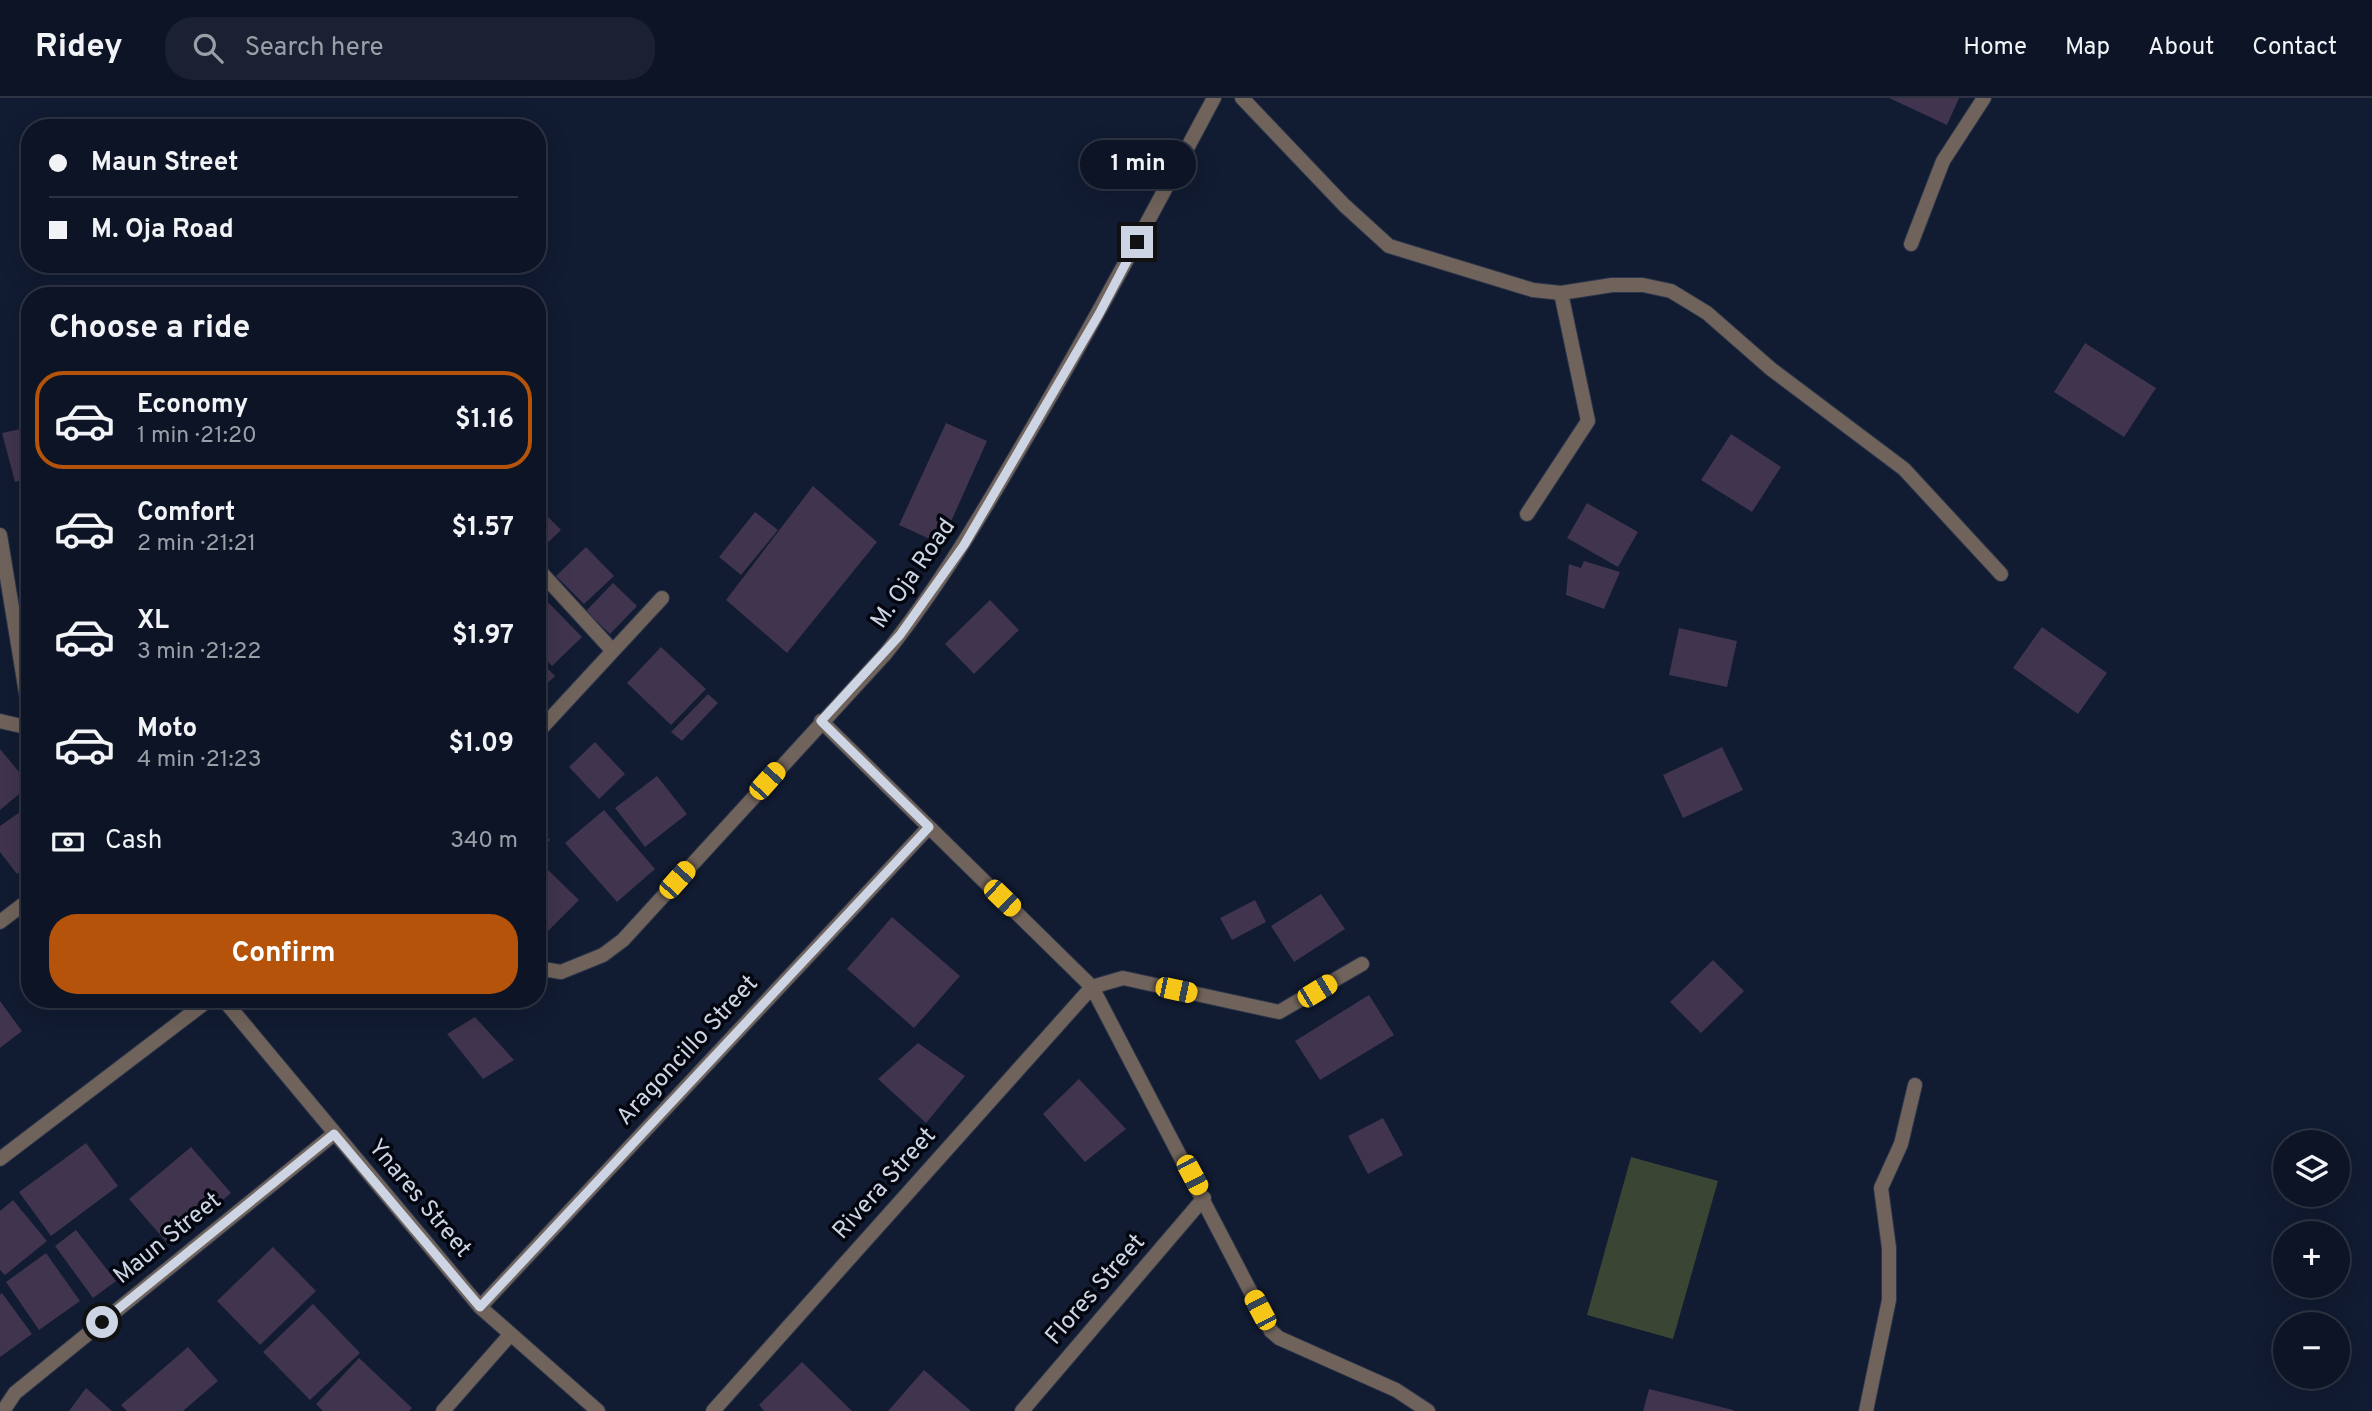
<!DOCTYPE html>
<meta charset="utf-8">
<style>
:root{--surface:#0d1425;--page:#1b2132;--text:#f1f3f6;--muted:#9a9ea7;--line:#2d3342;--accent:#b45309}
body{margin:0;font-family:Overpass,sans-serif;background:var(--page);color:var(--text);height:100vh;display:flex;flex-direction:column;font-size:26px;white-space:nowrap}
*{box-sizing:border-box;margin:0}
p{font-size:23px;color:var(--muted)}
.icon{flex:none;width:38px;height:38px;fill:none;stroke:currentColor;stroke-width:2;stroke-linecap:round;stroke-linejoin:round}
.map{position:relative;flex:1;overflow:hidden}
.side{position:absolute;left:21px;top:189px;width:525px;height:721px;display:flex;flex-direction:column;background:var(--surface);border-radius:28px;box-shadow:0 7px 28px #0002,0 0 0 2px var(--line)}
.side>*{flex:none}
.banner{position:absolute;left:21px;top:21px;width:525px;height:154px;border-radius:28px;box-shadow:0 7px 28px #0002,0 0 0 2px var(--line);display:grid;align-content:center;height:154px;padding:0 28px;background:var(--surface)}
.fabs{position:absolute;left:2273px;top:1032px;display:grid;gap:14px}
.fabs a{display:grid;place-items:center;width:77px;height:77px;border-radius:50%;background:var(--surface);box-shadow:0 7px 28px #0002,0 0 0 2px var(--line);font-size:35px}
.end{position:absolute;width:32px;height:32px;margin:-16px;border:9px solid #cdd5e5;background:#111;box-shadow:0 0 0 4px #111}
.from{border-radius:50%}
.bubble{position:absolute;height:49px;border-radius:24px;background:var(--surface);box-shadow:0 7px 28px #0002,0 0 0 2px var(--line);font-size:23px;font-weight:700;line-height:49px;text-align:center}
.car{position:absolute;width:21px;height:42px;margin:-21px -10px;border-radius:9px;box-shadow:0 0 5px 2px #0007;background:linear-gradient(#f5c518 24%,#345 0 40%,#f5c518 0 76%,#345 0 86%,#f5c518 0)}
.banner b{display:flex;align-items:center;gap:24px;height:66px;font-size:26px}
.banner b+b{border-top:2px solid var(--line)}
.banner i{width:18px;height:18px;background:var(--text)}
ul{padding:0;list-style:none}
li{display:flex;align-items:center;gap:21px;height:98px;margin:0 14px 10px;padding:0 14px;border:4px solid transparent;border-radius:28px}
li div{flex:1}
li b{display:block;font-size:26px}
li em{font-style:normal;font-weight:700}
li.active{border-color:var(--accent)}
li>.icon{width:63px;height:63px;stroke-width:1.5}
h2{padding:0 28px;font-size:32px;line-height:84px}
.pay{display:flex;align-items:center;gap:18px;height:77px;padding:0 28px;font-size:26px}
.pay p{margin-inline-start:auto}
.action{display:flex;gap:14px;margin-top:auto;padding:14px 28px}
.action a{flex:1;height:80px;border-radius:28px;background:var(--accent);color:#fff;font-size:28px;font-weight:700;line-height:80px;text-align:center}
header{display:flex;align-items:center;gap:42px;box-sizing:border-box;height:98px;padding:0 35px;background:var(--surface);border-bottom:2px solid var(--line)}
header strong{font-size:33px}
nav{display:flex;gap:38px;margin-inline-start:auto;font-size:24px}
.search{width:490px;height:63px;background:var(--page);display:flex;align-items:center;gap:18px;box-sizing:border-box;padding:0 24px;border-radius:28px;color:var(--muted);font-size:26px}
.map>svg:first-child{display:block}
.green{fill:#3a4533}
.building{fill:#40344e}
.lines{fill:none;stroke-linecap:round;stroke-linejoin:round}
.service-casing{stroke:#2b354a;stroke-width:16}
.minor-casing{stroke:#2b354a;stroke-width:16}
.tertiary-casing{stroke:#2b354a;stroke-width:16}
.service{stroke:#70635b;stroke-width:14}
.minor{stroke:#70635b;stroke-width:14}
.tertiary{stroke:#70635b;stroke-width:14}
.route{stroke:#cdd5e5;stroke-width:9}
.labels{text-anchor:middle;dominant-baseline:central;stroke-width:7;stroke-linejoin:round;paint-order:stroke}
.street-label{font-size:24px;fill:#cdd5e5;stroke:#03060f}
</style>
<header>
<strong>Ridey</strong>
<div class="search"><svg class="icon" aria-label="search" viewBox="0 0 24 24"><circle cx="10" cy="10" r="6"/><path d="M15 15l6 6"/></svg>Search here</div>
<nav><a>Home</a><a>Map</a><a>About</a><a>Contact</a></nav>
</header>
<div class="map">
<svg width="2372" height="1313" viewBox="0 0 2372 1313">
<rect width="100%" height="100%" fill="#111b31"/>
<!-- green -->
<path class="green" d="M 1631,1059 L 1718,1083 L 1673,1241 L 1587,1217 Z"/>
<!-- building -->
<path class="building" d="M 1889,0 L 1959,0 L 1947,27 Z
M 2085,245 L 2156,290 L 2124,339 L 2054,294 Z
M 946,325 L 987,343 L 941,446 L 899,427 Z
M 30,329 L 30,380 L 15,384 L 2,335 Z
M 1731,336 L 1781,369 L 1752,414 L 1701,382 Z
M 813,388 L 877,444 L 787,555 L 726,502 Z
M 1587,405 L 1638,434 L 1618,469 L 1567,440 Z
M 537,408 L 561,432 L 541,451 L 537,447 Z
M 755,414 L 778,432 L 741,477 L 719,459 Z
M 586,449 L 614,478 L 584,506 L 556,478 Z
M 1584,463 L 1620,474 L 1604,511 L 1566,497 L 1569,466 L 1581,470 Z
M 613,485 L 637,508 L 610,536 L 586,513 Z
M 537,493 L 582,539 L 552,568 L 537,552 Z
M 990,502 L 1019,532 L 974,576 L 945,546 Z
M 2042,529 L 2107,575 L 2078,616 L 2013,570 Z
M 1679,530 L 1737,543 L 1727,589 L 1669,577 Z
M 661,549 L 706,591 L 671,627 L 627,585 Z
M 537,560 L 555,578 L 537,595 Z
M 708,596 L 718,605 L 682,643 L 671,634 Z
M 595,644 L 625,676 L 599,701 L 569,669 Z
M 1722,649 L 1743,692 L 1683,720 L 1663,677 Z
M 0,651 L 30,687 L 0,712 Z
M 657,678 L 687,716 L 645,749 L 615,710 Z
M 30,707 L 30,767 L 17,776 L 0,754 L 0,728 Z
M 604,712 L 655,771 L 617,804 L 565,745 Z
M 537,728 L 550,742 L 537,753 Z
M 548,772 L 579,802 L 537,844 L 537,782 Z
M 1321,796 L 1345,831 L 1294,864 L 1271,828 Z
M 1255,802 L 1266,824 L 1232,842 L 1220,820 Z
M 892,819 L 960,878 L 914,930 L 847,871 Z
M 1713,862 L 1744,893 L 1701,935 L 1670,904 Z
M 1369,897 L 1394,937 L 1320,982 L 1295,943 Z
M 0,903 L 22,933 L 0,950 Z
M 475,919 L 514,962 L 483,981 L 447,936 Z
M 918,945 L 965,978 L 926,1025 L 878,981 Z
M 1079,981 L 1126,1031 L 1085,1064 L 1043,1016 Z
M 1383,1020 L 1403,1057 L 1368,1076 L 1348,1038 Z
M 86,1045 L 118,1088 L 51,1138 L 19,1094 Z
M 191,1049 L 231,1095 L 169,1147 L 129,1101 Z
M 13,1102 L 47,1143 L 5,1177 L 0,1172 L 0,1113 Z
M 76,1132 L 116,1183 L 93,1200 L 55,1148 Z
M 273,1149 L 316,1193 L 260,1247 L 217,1203 Z
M 46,1155 L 80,1203 L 39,1232 L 6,1184 Z
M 2,1195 L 32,1236 L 0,1259 L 0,1197 Z
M 313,1206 L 360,1255 L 310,1302 L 263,1254 Z
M 188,1249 L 218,1283 L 183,1313 L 127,1313 L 121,1307 Z
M 359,1260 L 412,1310 L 409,1313 L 323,1313 L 316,1306 Z
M 802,1264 L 852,1313 L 764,1313 L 759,1307 Z
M 924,1272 L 971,1313 L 888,1313 Z
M 86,1290 L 112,1313 L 69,1313 Z
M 1649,1291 L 1733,1312 L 1733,1313 L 1643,1313 Z"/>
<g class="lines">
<!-- service casing -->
<g class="service-casing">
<path id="service" d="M 537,470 L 612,552
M 1271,1233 L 1279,1240 L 1396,1292 L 1428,1313
M 1866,1313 L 1889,1202 L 1889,1150 L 1881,1090 L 1901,1046 L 1915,987"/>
</g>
<!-- minor casing -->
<g class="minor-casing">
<path id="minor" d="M 1242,0 L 1344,107 L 1389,148 L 1533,192 L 1561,195 L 1612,187 L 1643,187 L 1671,193 L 1707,215 L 1771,271 L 1904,371 L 2001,476
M 1911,146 L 1943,63 L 1984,0
M 1527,416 L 1588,323 L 1561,195
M 0,437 L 30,619
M 821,623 L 1092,889 L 1271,1233
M 537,635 L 662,500
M 0,824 L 30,801
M 223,901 L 480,1209 L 598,1313
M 0,1061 L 210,901
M 480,1209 L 929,729
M 3,1313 L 15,1295 L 334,1036
M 443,1313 L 510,1237
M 713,1313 L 1092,889 L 1123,880 L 1279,914 L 1362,866
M 1022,1313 L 1204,1100"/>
</g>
<!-- tertiary casing -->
<g class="tertiary-casing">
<path id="tertiary" d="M 0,623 L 30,630
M 537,870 L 561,874 L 603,857 L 623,842 L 886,555 C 942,485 986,409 1031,332 C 1095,223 1154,112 1214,0"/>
</g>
<!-- service -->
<use href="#service" class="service"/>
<!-- minor -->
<use href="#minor" class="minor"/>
<!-- tertiary -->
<use href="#tertiary" class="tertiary"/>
</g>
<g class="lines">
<!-- route -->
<path class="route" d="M 102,1224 L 334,1036 L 480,1209 L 929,729 L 821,623 L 900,537 L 964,447 L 1099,216 L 1137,144"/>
</g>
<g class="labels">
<!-- street labels -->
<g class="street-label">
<text transform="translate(914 476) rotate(-55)">M. Oja Road</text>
<text transform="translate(688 953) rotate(-47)">Aragoncillo Street</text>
<text transform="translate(885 1086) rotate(-48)">Rivera Street</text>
<text transform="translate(419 1101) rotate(50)">Ynares Street</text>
<text transform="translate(168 1141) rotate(-39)">Maun Street</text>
<text transform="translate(1096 1192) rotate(-49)">Flores Street</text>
</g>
</g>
</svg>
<div class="fabs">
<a><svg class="icon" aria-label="layers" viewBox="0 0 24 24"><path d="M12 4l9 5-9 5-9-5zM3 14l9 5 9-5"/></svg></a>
<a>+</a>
<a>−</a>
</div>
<i class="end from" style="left:102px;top:1224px"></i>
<i class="end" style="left:1137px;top:144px"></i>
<div class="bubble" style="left:1080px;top:42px;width:116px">1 min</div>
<i class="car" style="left:767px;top:683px;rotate:42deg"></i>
<i class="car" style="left:677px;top:782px;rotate:42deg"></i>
<i class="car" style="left:1002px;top:800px;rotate:134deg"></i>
<i class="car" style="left:1176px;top:892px;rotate:102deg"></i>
<i class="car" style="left:1317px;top:893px;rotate:59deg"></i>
<i class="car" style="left:1192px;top:1077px;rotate:152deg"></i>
<i class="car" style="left:1260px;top:1212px;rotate:332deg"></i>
<div class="banner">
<b><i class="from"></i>Maun Street</b>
<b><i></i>M. Oja Road</b>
</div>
<section class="side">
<h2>Choose a ride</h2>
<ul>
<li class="active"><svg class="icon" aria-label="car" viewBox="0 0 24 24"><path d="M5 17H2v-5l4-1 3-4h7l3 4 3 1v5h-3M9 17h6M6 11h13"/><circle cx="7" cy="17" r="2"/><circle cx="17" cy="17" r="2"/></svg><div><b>Economy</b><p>1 min · 21:20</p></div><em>$1.16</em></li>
<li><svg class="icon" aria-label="car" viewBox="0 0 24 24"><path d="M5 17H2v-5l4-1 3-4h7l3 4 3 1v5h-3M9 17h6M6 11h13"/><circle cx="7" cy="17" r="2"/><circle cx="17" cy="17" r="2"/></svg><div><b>Comfort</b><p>2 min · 21:21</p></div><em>$1.57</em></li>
<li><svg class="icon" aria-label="car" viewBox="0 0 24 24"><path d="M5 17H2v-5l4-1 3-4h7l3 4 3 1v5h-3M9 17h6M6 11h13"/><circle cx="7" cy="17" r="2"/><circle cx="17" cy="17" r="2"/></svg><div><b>XL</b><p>3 min · 21:22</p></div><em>$1.97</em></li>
<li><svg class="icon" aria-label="car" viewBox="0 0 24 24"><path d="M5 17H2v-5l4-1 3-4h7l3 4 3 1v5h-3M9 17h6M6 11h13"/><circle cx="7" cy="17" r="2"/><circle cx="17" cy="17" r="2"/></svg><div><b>Moto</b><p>4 min · 21:23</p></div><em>$1.09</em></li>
</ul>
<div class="pay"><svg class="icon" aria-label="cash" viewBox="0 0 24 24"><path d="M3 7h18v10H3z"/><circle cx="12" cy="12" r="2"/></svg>Cash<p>340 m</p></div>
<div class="action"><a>Confirm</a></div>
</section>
</div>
